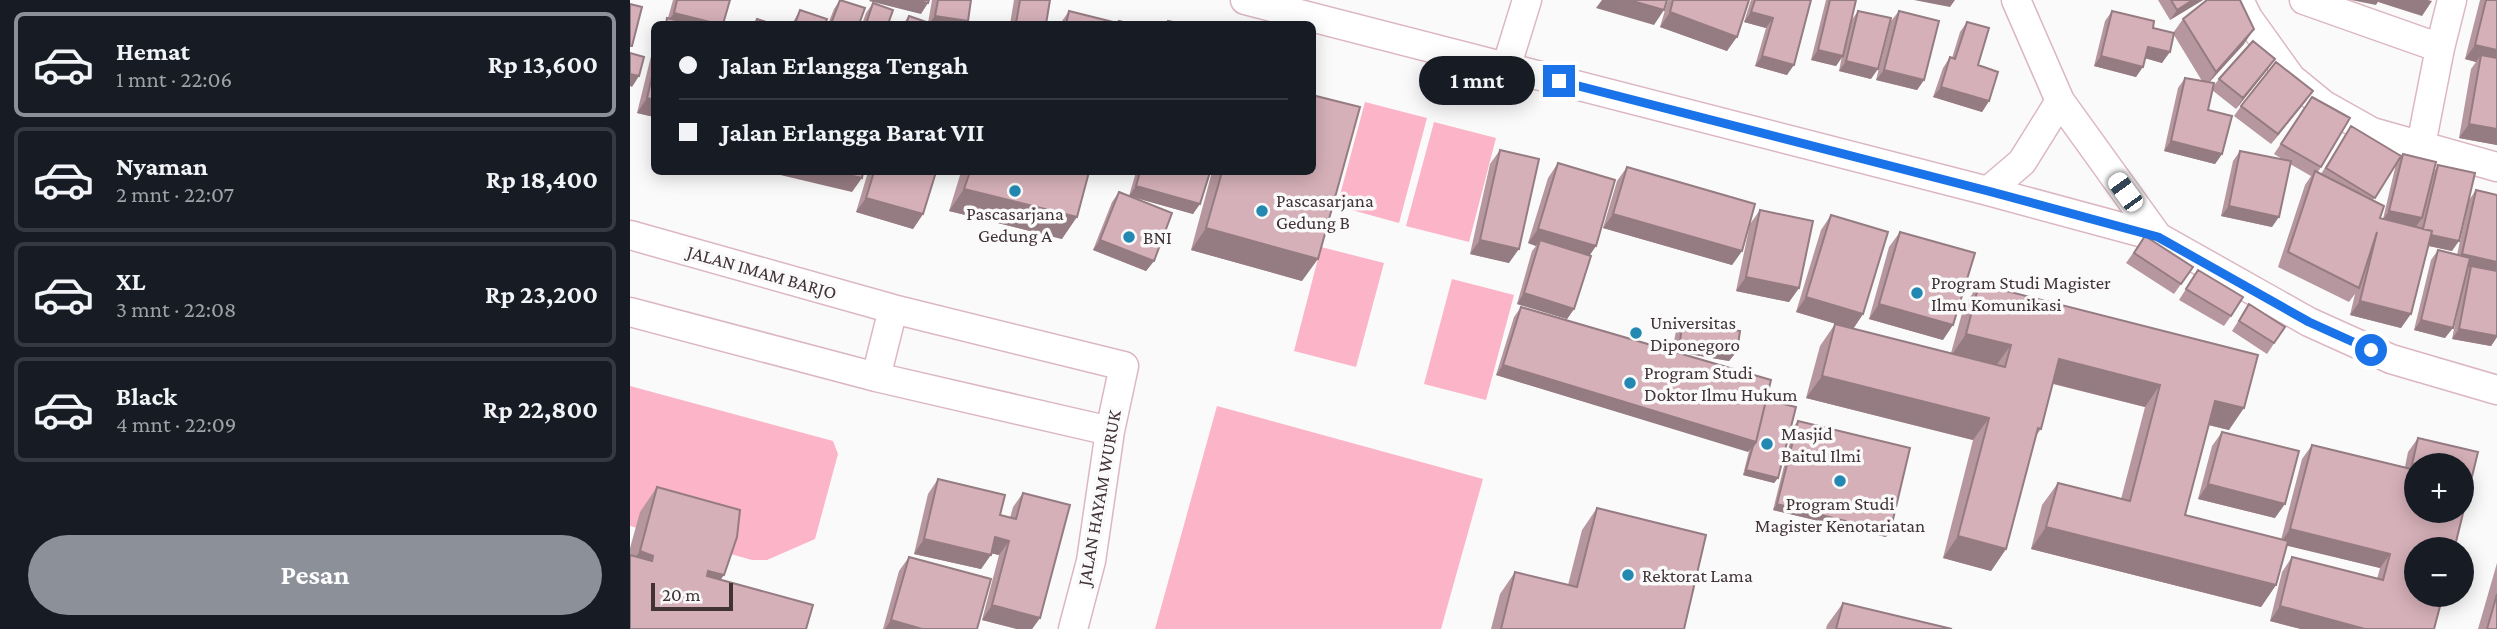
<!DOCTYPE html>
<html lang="id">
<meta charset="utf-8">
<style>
:root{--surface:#171b24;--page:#20242c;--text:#f1f3f6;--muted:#9ea1a6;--line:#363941;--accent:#8c9099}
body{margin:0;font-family:"Crimson Pro",serif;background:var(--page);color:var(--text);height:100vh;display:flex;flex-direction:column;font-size:26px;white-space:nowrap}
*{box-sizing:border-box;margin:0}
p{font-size:23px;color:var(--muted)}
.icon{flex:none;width:38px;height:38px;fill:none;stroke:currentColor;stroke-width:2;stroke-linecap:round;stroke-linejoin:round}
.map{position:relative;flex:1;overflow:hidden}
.sheet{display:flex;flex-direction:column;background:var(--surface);width:630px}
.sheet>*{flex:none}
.hud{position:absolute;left:21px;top:21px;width:665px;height:154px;border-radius:10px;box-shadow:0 4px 18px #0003;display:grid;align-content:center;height:154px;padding:0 28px;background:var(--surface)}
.buttons{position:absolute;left:1774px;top:453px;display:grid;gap:14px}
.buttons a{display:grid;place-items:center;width:70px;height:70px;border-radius:50%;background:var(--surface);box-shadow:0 4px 18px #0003;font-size:35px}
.scale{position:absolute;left:21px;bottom:18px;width:82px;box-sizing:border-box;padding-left:7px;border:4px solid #413236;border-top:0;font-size:19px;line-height:24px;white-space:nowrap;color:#413236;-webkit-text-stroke:5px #fafafa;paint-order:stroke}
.end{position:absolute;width:32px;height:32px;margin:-16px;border:9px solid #1a73e8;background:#fff;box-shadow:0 0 0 4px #fff}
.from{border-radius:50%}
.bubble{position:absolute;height:49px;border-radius:24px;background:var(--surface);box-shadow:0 4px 18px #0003;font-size:23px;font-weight:700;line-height:49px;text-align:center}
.car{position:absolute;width:21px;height:42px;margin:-21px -10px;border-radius:9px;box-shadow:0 0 5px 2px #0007;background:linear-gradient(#fff 24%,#345 0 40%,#fff 0 76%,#345 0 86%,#fff 0)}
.hud b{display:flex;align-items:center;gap:24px;height:66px;font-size:26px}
.hud b+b{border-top:2px solid var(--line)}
.hud i{width:18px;height:18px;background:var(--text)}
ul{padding:12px 0 0;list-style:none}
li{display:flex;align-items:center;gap:21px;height:105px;margin:0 14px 10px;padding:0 14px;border:4px solid var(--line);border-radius:10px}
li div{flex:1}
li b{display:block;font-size:26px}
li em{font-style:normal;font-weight:700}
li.selected{border-color:var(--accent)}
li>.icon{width:63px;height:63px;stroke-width:1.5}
.button{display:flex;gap:14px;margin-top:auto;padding:14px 28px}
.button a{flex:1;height:80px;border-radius:42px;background:var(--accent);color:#fff;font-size:28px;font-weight:700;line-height:80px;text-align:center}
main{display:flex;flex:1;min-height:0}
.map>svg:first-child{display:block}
.green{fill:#fbb4c8}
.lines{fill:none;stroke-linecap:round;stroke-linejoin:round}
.street-casing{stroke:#dcb7c1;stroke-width:31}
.street{stroke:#fff;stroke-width:28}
.wall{fill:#b7979f}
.shaded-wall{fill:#957b82}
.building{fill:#d5b0b9;stroke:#957b82;stroke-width:2;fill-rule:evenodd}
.route{stroke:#1a73e8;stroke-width:9}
.poi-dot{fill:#2389b2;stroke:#fafafa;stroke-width:2.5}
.labels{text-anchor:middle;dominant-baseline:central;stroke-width:7;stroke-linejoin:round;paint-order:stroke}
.poi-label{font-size:19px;fill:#413236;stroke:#fafafa;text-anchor:start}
.street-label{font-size:19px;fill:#413236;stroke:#fafafa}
</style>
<main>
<section class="sheet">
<ul>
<li class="selected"><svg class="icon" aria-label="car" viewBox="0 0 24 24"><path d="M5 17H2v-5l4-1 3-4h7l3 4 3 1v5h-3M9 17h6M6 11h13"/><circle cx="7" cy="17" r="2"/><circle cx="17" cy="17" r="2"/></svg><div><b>Hemat</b><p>1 mnt · 22:06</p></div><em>Rp 13,600</em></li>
<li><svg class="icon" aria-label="car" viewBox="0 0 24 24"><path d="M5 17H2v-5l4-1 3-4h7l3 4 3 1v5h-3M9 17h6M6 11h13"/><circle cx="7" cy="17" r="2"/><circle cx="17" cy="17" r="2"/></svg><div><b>Nyaman</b><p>2 mnt · 22:07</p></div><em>Rp 18,400</em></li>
<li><svg class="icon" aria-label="car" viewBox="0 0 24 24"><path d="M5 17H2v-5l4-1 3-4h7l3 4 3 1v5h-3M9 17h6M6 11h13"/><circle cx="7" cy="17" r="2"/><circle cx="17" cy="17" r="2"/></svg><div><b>XL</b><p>3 mnt · 22:08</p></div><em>Rp 23,200</em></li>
<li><svg class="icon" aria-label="car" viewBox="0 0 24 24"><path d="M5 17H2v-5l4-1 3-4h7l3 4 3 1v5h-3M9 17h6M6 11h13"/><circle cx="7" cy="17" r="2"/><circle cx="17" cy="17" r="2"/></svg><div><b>Black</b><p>4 mnt · 22:09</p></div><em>Rp 22,800</em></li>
</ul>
<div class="button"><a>Pesan</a></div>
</section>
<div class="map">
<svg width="1867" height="629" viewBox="0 0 1867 629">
<rect width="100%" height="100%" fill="#fafafa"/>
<!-- green -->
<path class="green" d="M 735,102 L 797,118 L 769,223 L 707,206 Z
M 804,122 L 866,138 L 839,242 L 776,226 Z
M 691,247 L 754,263 L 726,367 L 664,351 Z
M 822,279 L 884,295 L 856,400 L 794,384 Z
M 0,386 L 203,441 L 208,454 L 185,539 L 137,560 L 122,560 L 0,526 Z
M 587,406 L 853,479 L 811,629 L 525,629 Z"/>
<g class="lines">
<!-- street casing -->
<g class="street-casing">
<path id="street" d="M 615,0 L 1358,191 L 1528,237
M 1386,0 L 1430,101 L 1528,237 L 1679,322 L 1761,359 L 1867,390
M 1609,0 L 1618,18 L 1661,78 L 1694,105 L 1742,132 L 1867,167
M 1674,0 L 1810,48
M 876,68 L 897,0
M 1791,145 L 1810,48 L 1822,0
M 1358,191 L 1392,162 L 1430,101
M 0,235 L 263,309 L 494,366 L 480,431 L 461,561 L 443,629
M 0,312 L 246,377 L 480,431
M 246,377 L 263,309"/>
</g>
<!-- street -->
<use href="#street" class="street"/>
</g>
<!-- wall -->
<path class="wall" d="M 43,0 L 100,0 L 93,24 L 33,24 L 38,18 Z
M 210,0 L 229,24 L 198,24 L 204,9 Z
M 302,0 L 341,0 L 338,21 L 336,24 L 273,24 L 279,16 L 298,23 Z
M 384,0 L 420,0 L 416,24 L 380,24 Z
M 1038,0 L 1119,0 L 1097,51 L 1030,27 Z
M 1121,0 L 1181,0 L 1157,75 L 1125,66 L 1136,28 L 1114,22 Z
M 1196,0 L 1226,0 L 1221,21 L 1228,11 L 1241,79 L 1209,71 L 1212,56 L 1206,66 L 1181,60 Z
M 1528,0 L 1573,0 L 1540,20 Z
M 1850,0 L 1867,0 L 1867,145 L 1829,138 L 1841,69 L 1846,62 L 1835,59 Z
M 243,3 L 258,24 L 232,24 L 236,13 Z
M 170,10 L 195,24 L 162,24 Z
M 439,11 L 482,24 L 431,24 L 432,21 Z
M 1269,11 L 1294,80 L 1287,90 L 1246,80 L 1261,21 Z
M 1482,11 L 1523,28 L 1543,33 L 1553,19 L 1614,44 L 1579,82 L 1582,88 L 1589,79 L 1645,59 L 1606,109 L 1582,90 L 1578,110 L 1592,154 L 1585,164 L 1534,151 L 1548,88 L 1555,78 L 1572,81 L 1544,35 L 1532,63 L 1515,58 L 1506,77 L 1464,66 L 1475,21 Z
M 1337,22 L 1348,65 L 1359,101 L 1352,112 L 1303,97 L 1313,68 L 1320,57 L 1322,58 L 1330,32 Z
M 24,44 L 24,117 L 7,113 Z
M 1683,91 L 1641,144 L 1604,116 L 1611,106 Z
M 1682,97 L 1691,167 L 1688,172 L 1691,174 L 1721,126 L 1771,156 L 1743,200 L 1750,218 L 1753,219 L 1766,164 L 1773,154 L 1804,172 L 1808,165 L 1822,251 L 1799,246 L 1771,328 L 1720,315 L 1725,294 L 1719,302 L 1648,267 L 1675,185 L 1681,176 L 1660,164 L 1642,227 L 1591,216 L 1603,161 L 1610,151 L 1652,159 L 1644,154 Z
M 870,150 L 879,263 L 840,254 L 860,164 Z
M 928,163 L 959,255 L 944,309 L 937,319 L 887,304 L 902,251 L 906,246 L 898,243 L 918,178 Z
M 997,167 L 1112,251 L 1102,265 L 973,228 L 987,181 Z
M 238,172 L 306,172 L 293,214 L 283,229 L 226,212 Z
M 331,172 L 459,172 L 432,239 L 319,211 Z
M 506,172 L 580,172 L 563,214 L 499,196 Z
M 582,172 L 682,172 L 672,281 L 561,250 Z
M 1846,190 L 1867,195 L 1867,337 L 1861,346 L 1822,339 L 1829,304 L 1815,338 L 1784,330 L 1801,260 L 1808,250 L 1827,255 L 1839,200 Z
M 489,192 L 524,261 L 516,271 L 463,250 L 482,202 Z
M 1130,210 L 1169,288 L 1159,302 L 1106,291 L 1120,224 Z
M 1201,215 L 1233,314 L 1223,329 L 1166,312 L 1191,230 Z
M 1270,232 L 1313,340 L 1239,319 L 1259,247 Z
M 1515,236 L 1563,267 L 1544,294 L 1496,263 Z
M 1568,270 L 1601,316 L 1594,326 L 1549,300 Z
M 1349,284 L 1628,355 L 1599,430 L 1579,425 L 1555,515 L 1651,540 L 1672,459 L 1682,445 L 1775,467 L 1778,452 L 1788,438 L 1804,629 L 1671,629 L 1640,621 L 1652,572 L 1662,557 L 1747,579 L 1750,568 L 1657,545 L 1646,585 L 1631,607 L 1401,549 L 1412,505 L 1428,483 L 1491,499 L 1515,407 L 1423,384 L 1411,429 L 1405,437 L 1376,549 L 1361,571 L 1313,558 L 1343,440 L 1176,398 L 1190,346 L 1205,324 L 1321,353 L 1334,306 Z
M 1619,304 L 1655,327 L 1637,354 L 1602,331 Z
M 891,307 L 1136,400 L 1148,478 L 1144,483 L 1113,475 L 1119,451 L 866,375 L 884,317 Z
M 1053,321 L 1107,351 L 1099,361 L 1042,351 L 1046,331 Z
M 1168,421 L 1256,537 L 1143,510 L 1164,426 Z
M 1592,432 L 1645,518 L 1568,499 L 1582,446 Z
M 308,479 L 370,515 L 380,518 L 383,507 L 393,493 L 410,618 L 402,629 L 387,629 L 352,620 L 369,555 L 361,553 L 351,569 L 284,554 L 298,494 Z
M 27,487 L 90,580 L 0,629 L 0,548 L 10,512 Z
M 967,508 L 1054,629 L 861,629 L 870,594 L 885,572 L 938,585 L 952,530 Z
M 279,557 L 347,629 L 253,629 L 269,571 Z
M 1867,563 L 1867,629 L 1848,629 Z
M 1213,603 L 1322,629 L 1196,629 L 1197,625 Z"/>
<!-- shaded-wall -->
<path class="shaded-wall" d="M 240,0 L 284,0 L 298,3 L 291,14 L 239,1 Z
M 972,0 L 999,0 L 1034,10 L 1024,25 L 966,8 Z
M 1284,0 L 1325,0 L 1320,7 Z
M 1563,0 L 1573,0 L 1540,20 L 1547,10 Z
M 1721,0 L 1749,0 L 1746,5 Z
M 1749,0 L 1798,0 L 1802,1 L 1792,16 L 1748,2 Z
M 1040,12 L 1107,37 L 1097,51 L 1030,27 Z
M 1121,12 L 1143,18 L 1136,28 L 1114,22 Z
M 44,13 L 88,24 L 43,24 L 37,23 Z
M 305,16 L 338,21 L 336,24 L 299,24 Z
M 1624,29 L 1614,44 L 1576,86 L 1586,72 Z
M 1845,45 L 1867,50 L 1867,67 L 1851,55 L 1846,62 L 1835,59 Z
M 1518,47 L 1540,52 L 1532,63 L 1511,57 Z
M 1188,50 L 1213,56 L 1206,66 L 1181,60 Z
M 1132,56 L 1164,65 L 1157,75 L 1125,66 Z
M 1471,56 L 1513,67 L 1506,77 L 1464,66 Z
M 1645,59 L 1638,69 L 1606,109 L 1613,98 Z
M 1216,61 L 1248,69 L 1241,79 L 1209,71 Z
M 1254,70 L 1294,80 L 1287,90 L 1246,80 Z
M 0,74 L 9,76 L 2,87 L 0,86 Z
M 1311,87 L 1359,101 L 1352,112 L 1303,97 Z
M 1683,91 L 1676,101 L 1641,144 L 1648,134 Z
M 17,98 L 24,100 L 24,117 L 7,113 Z
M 1839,124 L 1867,129 L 1867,145 L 1829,138 Z
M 1541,141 L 1592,154 L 1585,164 L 1534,151 Z
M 143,172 L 205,172 L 232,178 L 222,192 L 142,173 Z
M 506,186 L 570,204 L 563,214 L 499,196 Z
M 334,189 L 447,217 L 432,239 L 319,211 Z
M 236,198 L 293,214 L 283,229 L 226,212 Z
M 1599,206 L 1649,217 L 1642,227 L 1591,216 Z
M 1759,211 L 1792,218 L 1785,228 L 1752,221 Z
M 983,214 L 1112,251 L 1102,265 L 973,228 Z
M 576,228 L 688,259 L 672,281 L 561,250 Z
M 908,229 L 966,246 L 956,261 L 910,240 L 906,246 L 898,243 Z
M 1793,232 L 1829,241 L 1822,251 L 1785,243 Z
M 470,240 L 524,261 L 516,271 L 463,250 Z
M 850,240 L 889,249 L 879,263 L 840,254 Z
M 1832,254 L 1867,262 L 1867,273 L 1825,264 Z
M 1116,277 L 1169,288 L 1159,302 L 1106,291 Z
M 894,293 L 944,309 L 937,319 L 887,304 Z
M 1176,297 L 1233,314 L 1223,329 L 1166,312 Z
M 1730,301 L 1781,314 L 1771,328 L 1720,315 Z
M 1249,304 L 1323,325 L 1313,340 L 1239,319 Z
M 1791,320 L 1823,328 L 1815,338 L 1784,330 Z
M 1829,329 L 1867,336 L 1867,337 L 1861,346 L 1822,339 Z
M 1336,334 L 1381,345 L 1365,367 L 1321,356 Z
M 1050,341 L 1107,351 L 1099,361 L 1042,351 Z
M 1429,359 L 1530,385 L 1515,407 L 1413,381 Z
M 873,365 L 1126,442 L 1118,452 L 866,375 Z
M 1192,376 L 1359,418 L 1343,440 L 1176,398 Z
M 1585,401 L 1614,408 L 1599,430 L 1570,423 Z
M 1116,470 L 1148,478 L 1144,483 L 1113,475 Z
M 1578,484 L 1655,504 L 1645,518 L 1568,499 Z
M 1147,504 L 1260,532 L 1256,537 L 1143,510 Z
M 1416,527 L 1646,585 L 1631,607 L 1401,549 Z
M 1660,529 L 1760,554 L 1750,568 L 1650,544 Z
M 1328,536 L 1376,549 L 1361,571 L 1313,558 Z
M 365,537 L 379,541 L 369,555 L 355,552 Z
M 294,539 L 361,555 L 351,569 L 284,554 Z
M 10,551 L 23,556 L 6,581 L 0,565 Z
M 78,571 L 94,575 L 77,599 L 61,596 Z
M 362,605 L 410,618 L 402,629 L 387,629 L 352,620 Z
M 1650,606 L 1735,629 L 1671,629 L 1640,621 Z
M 261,620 L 292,629 L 255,629 Z"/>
<!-- building -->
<path class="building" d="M 47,0 L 100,0 L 93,24 L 88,24 L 44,13 Z
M 210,0 L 235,8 L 229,24 L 201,24 Z
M 284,0 L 299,0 L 298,3 Z
M 308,0 L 341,0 L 338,21 L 305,16 Z
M 390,0 L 420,0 L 416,24 L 395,24 L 386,23 Z
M 999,0 L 1037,0 L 1034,10 Z
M 1043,0 L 1119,0 L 1107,37 L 1040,12 Z
M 1125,0 L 1181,0 L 1164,65 L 1132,56 L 1143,18 L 1121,12 Z
M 1200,0 L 1226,0 L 1213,56 L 1188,50 Z
M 1541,0 L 1563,0 L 1547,10 Z
M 1577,0 L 1610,0 L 1624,29 L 1586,72 L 1553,19 Z
M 1856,0 L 1867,0 L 1867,50 L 1845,45 Z
M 243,3 L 263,10 L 258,24 L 236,24 Z
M 0,4 L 12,7 L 2,46 L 0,46 Z
M 170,10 L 197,19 L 195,24 L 165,24 Z
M 439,11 L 483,22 L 482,24 L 436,24 Z
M 1228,11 L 1261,18 L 1248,69 L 1216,61 Z
M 1269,11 L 1309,21 L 1294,80 L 1254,70 Z
M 1482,11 L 1524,21 L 1523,28 L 1544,33 L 1540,52 L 1518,47 L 1513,67 L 1471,56 Z
M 279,16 L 302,24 L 276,24 Z
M 37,18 L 63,24 L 36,24 Z
M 127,19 L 142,24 L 125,24 Z
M 489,21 L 502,24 L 488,24 Z
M 538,21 L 553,24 L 537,24 Z
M 1337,22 L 1359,28 L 1348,65 L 1368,72 L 1359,101 L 1311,87 L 1320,57 L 1325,59 Z
M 1623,41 L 1645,59 L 1613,98 L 1589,79 Z
M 0,53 L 14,57 L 9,76 L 0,74 Z
M 1851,55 L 1867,58 L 1867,129 L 1839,124 Z
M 1646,62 L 1683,91 L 1648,134 L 1611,106 Z
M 24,68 L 24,100 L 17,98 Z
M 1555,78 L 1584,83 L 1578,110 L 1602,116 L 1592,154 L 1541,141 Z
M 682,95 L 730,107 L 688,259 L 576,228 L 592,172 L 682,172 Z
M 1682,97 L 1720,118 L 1691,167 L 1651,144 Z
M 1721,126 L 1771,156 L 1745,198 L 1696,168 Z
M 870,150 L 909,159 L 889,249 L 850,240 Z
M 1610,151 L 1661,161 L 1649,217 L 1599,206 Z
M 1773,154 L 1806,162 L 1792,218 L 1759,211 Z
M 928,163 L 985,180 L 966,246 L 908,229 Z
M 1808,165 L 1845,173 L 1829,241 L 1801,235 L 1802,231 L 1793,229 Z
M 997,167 L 1125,204 L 1112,251 L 983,214 Z
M 1685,171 L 1754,206 L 1750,218 L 1802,231 L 1781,314 L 1730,301 L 1747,232 L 1729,288 L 1658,252 Z
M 205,172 L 233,172 L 232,178 Z
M 244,172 L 306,172 L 293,214 L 236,198 Z
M 340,172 L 459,172 L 447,217 L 334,189 Z
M 510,172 L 580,172 L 570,204 L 506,186 Z
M 1846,190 L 1867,195 L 1867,262 L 1832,254 Z
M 489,192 L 542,213 L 524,261 L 470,240 Z
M 1130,210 L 1183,221 L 1169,288 L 1116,277 Z
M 1201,215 L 1258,232 L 1233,314 L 1176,297 Z
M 1270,232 L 1345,253 L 1323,325 L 1249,304 Z
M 1515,236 L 1563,267 L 1551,284 L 1504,253 Z
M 910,240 L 961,256 L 944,309 L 894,293 Z
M 1808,250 L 1840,258 L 1823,328 L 1791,320 Z
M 1841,266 L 1867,271 L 1867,336 L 1829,329 Z
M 1568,270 L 1613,297 L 1601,316 L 1556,289 Z
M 1349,284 L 1628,355 L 1614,408 L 1585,401 L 1555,515 L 1658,541 L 1646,585 L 1416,527 L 1428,483 L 1500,501 L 1530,385 L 1429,359 L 1411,429 L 1408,428 L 1376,549 L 1328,536 L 1359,418 L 1192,376 L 1205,324 L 1375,367 L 1381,345 L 1336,334 Z
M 1619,304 L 1655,327 L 1644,343 L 1609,321 Z
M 891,307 L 1141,380 L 1126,442 L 873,365 Z
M 1053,321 L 1110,331 L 1107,351 L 1050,341 Z
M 1136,400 L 1166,407 L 1148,478 L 1116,470 L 1123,446 L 1126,442 Z
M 1168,421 L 1280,448 L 1260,532 L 1147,504 Z
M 1592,432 L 1669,451 L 1655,504 L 1578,484 Z
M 1788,438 L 1848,452 L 1824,550 L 1787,550 L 1787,595 L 1813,595 L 1804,629 L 1735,629 L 1650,606 L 1662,557 L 1753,580 L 1760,554 L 1660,529 L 1682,445 L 1781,469 ZM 1787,466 L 1832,466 L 1832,511 L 1787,511 Z
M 308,479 L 375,495 L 370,515 L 386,519 L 393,493 L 440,505 L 410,618 L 362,605 L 379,541 L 365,537 L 361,555 L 294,539 Z
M 27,487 L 110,510 L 107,537 L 94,575 L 78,571 L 77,576 L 183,605 L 176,629 L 0,629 L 0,555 L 22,561 L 23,556 L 10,551 Z
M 967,508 L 1076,535 L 1054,629 L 871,629 L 885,572 L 947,587 Z
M 279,557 L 361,579 L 347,629 L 292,629 L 261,620 Z
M 1867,594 L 1867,629 L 1857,629 Z
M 1213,603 L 1322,629 L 1206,629 Z"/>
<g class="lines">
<!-- route -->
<path class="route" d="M 929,81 L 1358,191 L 1528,237 L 1679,322 L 1741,350"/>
</g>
<!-- markers -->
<g class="poi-dot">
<circle cx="385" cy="191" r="7"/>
<circle cx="632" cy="211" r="7"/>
<circle cx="499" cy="237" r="7"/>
<circle cx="1287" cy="293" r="7"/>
<circle cx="1006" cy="333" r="7"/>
<circle cx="1000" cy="383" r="7"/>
<circle cx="1137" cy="444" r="7"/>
<circle cx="1210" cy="481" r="7"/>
<circle cx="998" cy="575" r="7"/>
</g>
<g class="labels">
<!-- poi labels -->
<g class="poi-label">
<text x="646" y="200">Pascasarjana<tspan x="646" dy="22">Gedung B</tspan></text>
<text x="385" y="213" text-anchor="middle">Pascasarjana<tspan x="385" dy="22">Gedung A</tspan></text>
<text x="513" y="237">BNI</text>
<text x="1301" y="282">Program Studi Magister<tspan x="1301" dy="22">Ilmu Komunikasi</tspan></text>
<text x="1020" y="322">Universitas<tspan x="1020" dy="22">Diponegoro</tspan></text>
<text x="1014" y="372">Program Studi<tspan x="1014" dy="22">Doktor Ilmu Hukum</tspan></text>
<text x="1151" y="433">Masjid<tspan x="1151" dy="22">Baitul Ilmi</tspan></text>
<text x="1210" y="503" text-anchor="middle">Program Studi<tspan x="1210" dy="22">Magister Kenotariatan</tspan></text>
<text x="1012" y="575">Rektorat Lama</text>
</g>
<!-- street labels -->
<g class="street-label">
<text transform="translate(132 272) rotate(16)">JALAN IMAM BARJO</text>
<text transform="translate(469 498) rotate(-80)">JALAN HAYAM WURUK</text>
</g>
</g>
</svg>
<div class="buttons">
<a>+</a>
<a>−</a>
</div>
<div class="scale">20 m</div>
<i class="end from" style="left:1741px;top:350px"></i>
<i class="end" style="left:929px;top:81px"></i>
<div class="bubble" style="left:789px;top:56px;width:116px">1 mnt</div>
<i class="car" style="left:1495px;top:192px;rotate:324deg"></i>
<div class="hud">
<b><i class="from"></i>Jalan Erlangga Tengah</b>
<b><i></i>Jalan Erlangga Barat VII</b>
</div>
</div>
</main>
